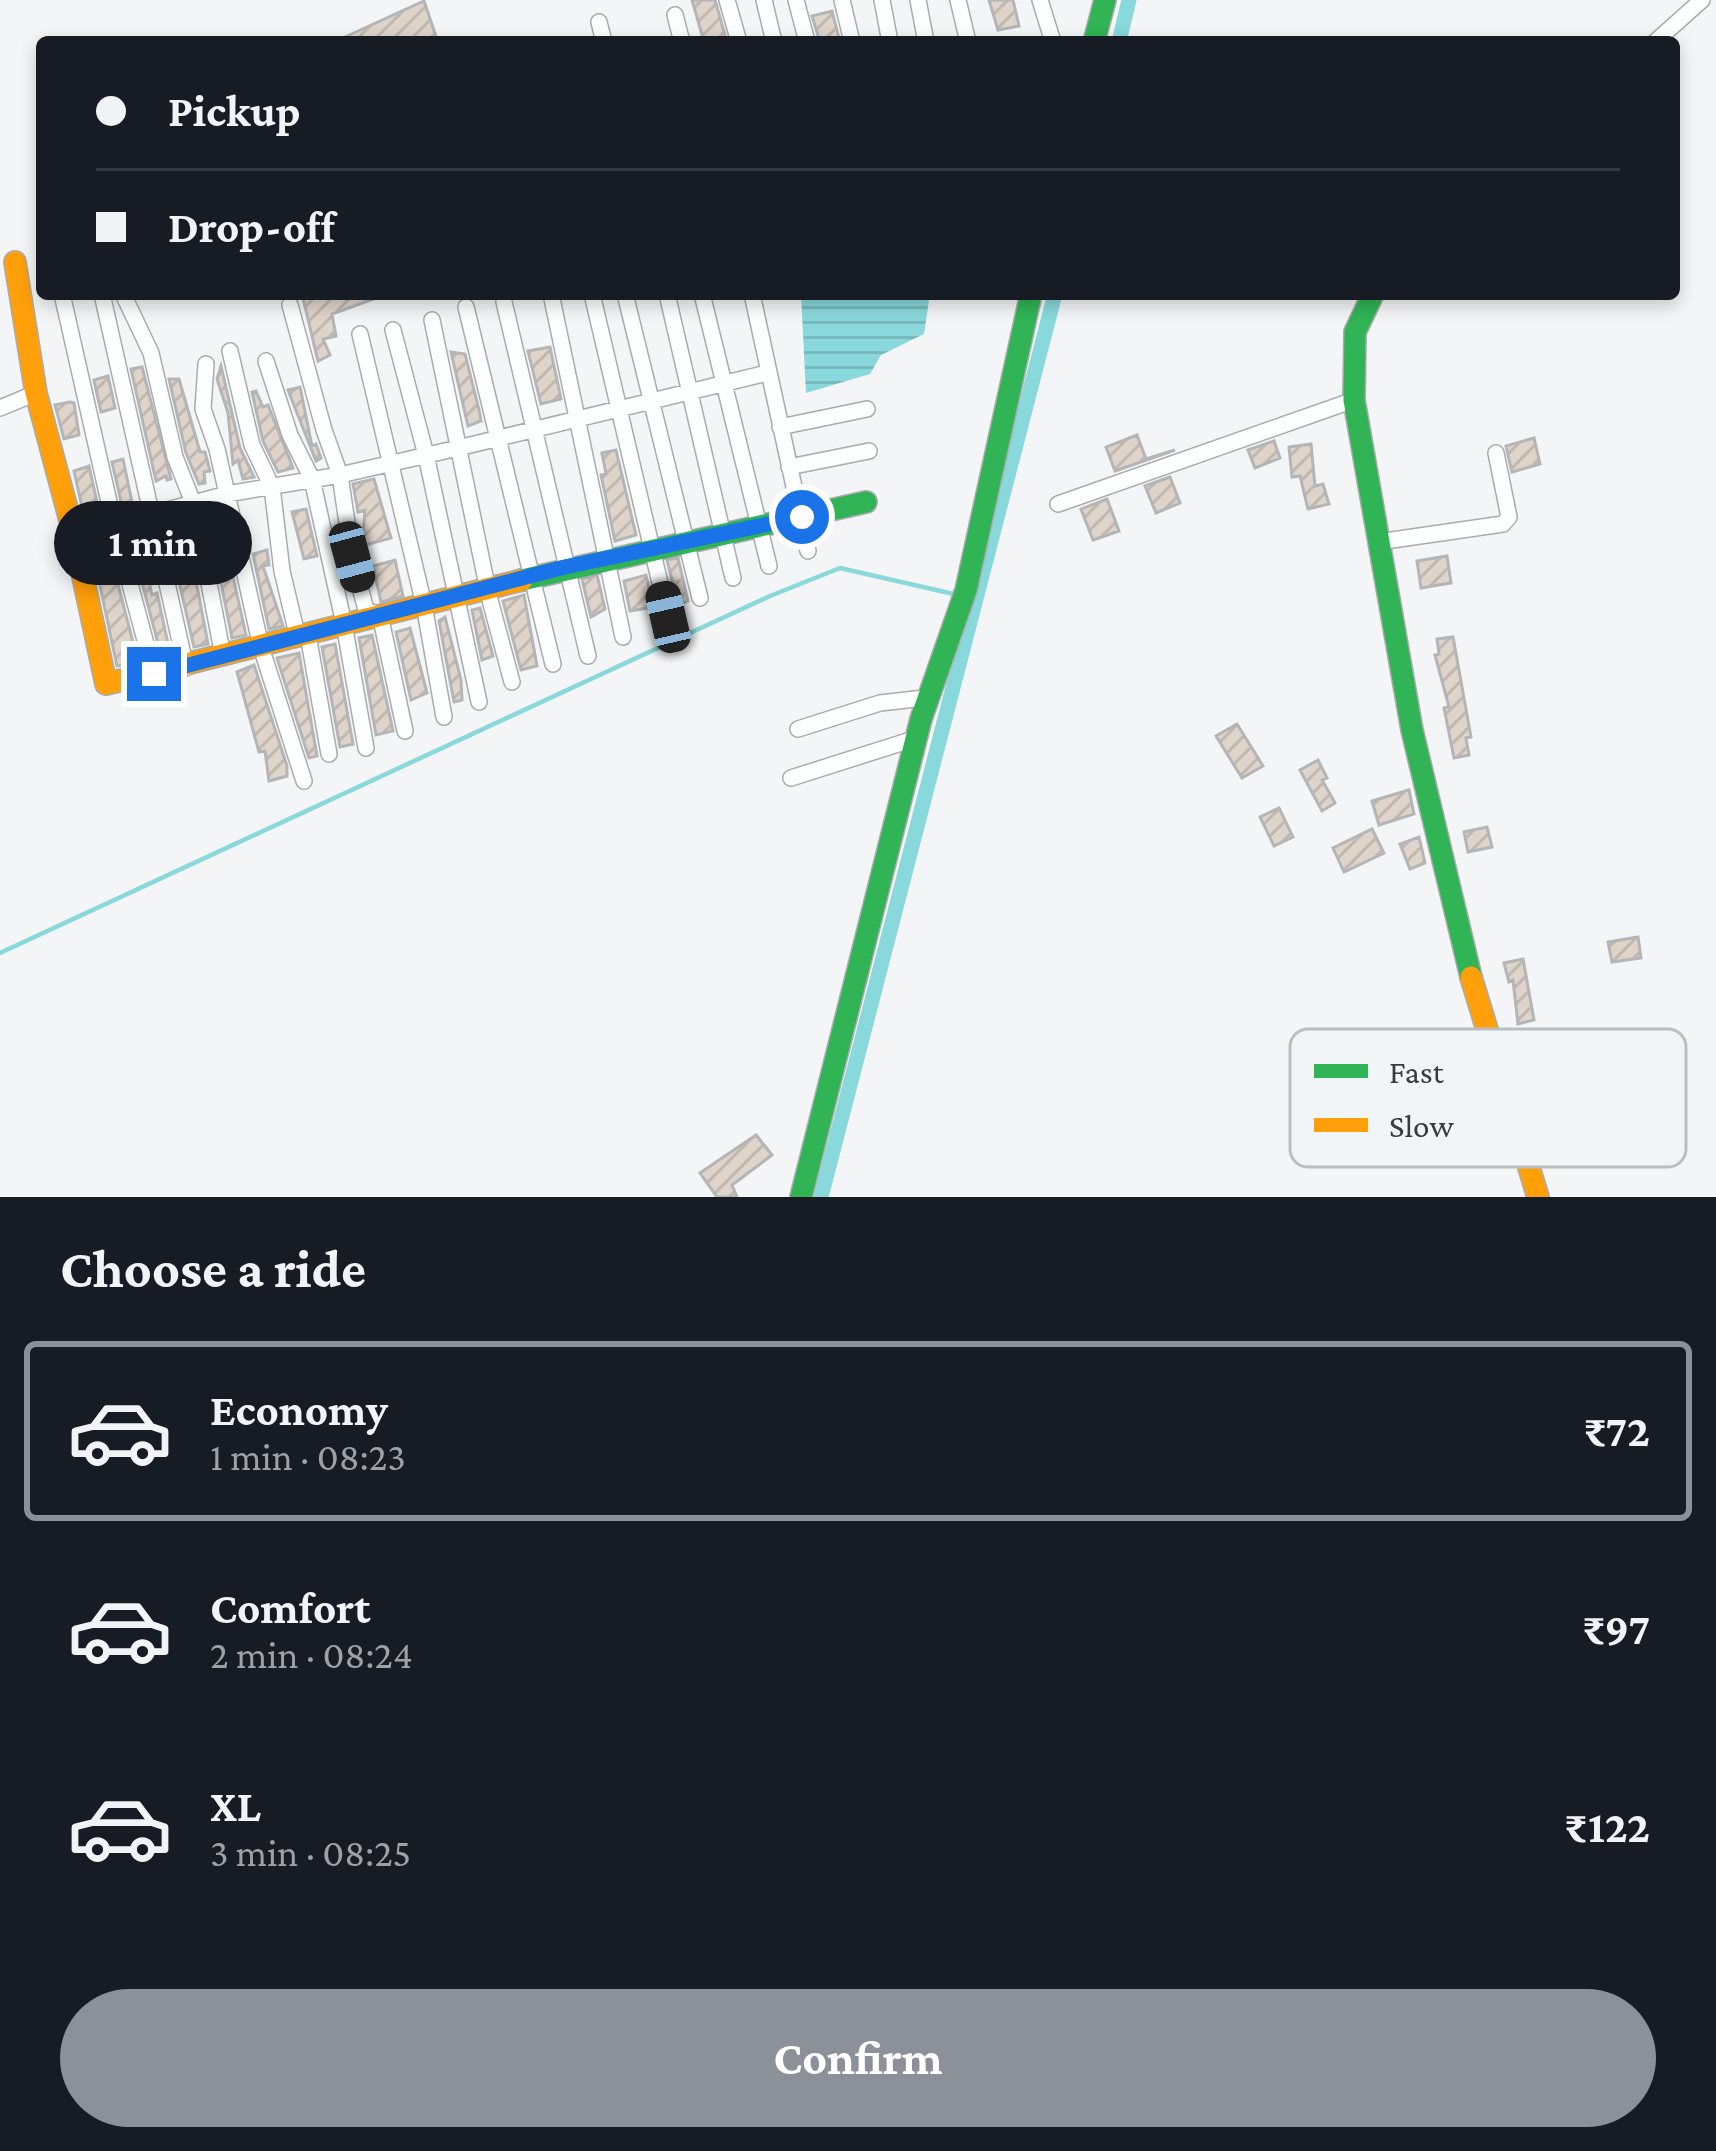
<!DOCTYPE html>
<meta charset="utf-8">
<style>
:root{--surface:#171b24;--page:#20242c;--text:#f1f3f6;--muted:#9ea1a6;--line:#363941;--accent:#8c9099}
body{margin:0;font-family:"Crimson Pro",serif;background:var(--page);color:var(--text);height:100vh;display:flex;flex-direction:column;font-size:45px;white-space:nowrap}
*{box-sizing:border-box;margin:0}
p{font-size:39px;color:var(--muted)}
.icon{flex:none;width:66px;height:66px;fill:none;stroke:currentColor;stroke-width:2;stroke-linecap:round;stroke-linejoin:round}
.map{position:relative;height:1197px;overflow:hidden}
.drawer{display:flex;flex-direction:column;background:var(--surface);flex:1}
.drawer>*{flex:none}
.hud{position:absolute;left:36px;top:36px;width:1644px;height:264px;border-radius:12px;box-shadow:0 6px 18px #0003;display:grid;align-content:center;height:264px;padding:0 60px;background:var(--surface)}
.end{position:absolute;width:54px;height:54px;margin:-27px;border:15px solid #1a73e8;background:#fff;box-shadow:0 0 0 6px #fff}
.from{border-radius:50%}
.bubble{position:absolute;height:84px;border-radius:42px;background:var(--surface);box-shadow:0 6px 18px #0003;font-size:39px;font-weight:700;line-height:84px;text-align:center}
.car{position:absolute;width:36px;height:72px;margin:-36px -18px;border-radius:15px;box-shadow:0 0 9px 3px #0007;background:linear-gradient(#222 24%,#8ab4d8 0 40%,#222 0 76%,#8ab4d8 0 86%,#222 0)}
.hud b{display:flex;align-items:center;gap:42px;height:114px;font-size:45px}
.hud b+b{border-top:3px solid var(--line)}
.hud i{width:30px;height:30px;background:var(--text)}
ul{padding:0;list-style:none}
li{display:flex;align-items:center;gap:36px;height:180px;margin:0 24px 18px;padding:0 36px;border:6px solid transparent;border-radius:12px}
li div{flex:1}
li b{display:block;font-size:45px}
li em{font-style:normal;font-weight:700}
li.current{border-color:var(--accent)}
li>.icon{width:108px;height:108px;stroke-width:1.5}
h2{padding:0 60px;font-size:54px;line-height:144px}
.action{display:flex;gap:24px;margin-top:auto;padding:24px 60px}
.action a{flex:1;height:138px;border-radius:72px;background:var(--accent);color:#fff;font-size:48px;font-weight:700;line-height:138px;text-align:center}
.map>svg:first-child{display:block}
.water{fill:url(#water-rules)}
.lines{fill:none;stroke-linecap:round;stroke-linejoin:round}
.stream{stroke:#89d8dc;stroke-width:4.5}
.canal{stroke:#89d8dc;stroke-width:15}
.building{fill:url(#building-hatch);stroke:#b4b5b6;stroke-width:3}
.street-casing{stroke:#a9abac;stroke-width:18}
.fast-casing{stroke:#a9abac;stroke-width:24}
.slow-casing{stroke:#a9abac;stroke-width:24}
.street{stroke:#fdfefe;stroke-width:15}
.fast{stroke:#30b455;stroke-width:21}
.slow{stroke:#ff9f0a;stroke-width:21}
.route{stroke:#1a73e8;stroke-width:15}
.key{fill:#f2f5f8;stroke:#bbbdc0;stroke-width:3}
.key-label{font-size:33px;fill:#3a3b3c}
</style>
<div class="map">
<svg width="1716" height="1197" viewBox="0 0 1716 1197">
<defs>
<pattern id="water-rules" width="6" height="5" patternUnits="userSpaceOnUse" patternTransform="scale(3)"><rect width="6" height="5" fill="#89d8dc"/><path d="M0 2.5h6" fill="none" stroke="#77babe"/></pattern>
<pattern id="building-hatch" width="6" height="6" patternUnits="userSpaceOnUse" patternTransform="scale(3)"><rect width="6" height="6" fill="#dfd4ca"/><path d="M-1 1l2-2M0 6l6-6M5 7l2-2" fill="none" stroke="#c0b7ae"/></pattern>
</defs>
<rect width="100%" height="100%" fill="#f3f5f7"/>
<!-- water -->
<path class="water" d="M 801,294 L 930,294 L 924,334 L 881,355 L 870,374 L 806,393 Z"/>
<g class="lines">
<!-- stream -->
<path class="stream" d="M 0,953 L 770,596 L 840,568 L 958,595"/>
<!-- canal -->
<path class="canal" d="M 1119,42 L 1129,0
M 821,1197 L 1055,294"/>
</g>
<!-- building -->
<path class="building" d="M 692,0 L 715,0 L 727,42 L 704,42 Z
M 989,0 L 1013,0 L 1019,26 L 998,30 Z
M 424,1 L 438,42 L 334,42 Z
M 832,11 L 840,42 L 820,42 L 812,16 Z
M 302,294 L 382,294 L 382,296 L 332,314 L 336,336 L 323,339 L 330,355 L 318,361 Z
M 550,347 L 561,399 L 541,404 L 528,351 Z
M 451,352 L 465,354 L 479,410 L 481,421 L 468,426 Z
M 221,366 L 240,448 L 254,477 L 243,479 L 238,460 L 233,464 L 228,413 L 217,379 Z
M 142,367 L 171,479 L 167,480 L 166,476 L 156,481 L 131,369 Z
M 108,376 L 115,408 L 101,412 L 94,380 Z
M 169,379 L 179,379 L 200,452 L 205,452 L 210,471 L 204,472 L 205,483 L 199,484 L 186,453 Z
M 300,387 L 312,446 L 316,444 L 321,458 L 316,461 L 288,390 Z
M 256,391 L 263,407 L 268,405 L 293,468 L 278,472 L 263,441 L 252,392 Z
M 70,402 L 74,403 L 79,435 L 64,439 L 55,405 Z
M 1137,435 L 1146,459 L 1175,450 L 1115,471 L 1106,447 Z
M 1534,438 L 1540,464 L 1512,472 L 1506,446 Z
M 1274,441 L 1280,458 L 1255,468 L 1248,450 Z
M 1311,444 L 1315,486 L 1323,484 L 1329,504 L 1308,509 L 1300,476 L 1292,477 L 1289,447 Z
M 616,450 L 636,535 L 615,541 L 601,475 L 606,474 L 602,453 Z
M 123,459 L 133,507 L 126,509 L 122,506 L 112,462 Z
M 89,466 L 100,516 L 85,520 L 74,471 Z
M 1170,477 L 1180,503 L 1156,513 L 1145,486 Z
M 374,479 L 391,538 L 362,546 L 365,510 L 358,512 L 353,484 Z
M 1107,499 L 1119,531 L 1093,540 L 1081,509 Z
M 306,509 L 317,556 L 304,559 L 292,512 Z
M 184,518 L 208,644 L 194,647 L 166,524 Z
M 222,528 L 246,635 L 232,638 L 211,532 Z
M 138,530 L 143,548 L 147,547 L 150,561 L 145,563 L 152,595 L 157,593 L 170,653 L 161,655 L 129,533 Z
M 100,540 L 115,573 L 134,646 L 135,662 L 117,666 L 91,543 Z
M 267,550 L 269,565 L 263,566 L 283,626 L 269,629 L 253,554 Z
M 1447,556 L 1451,583 L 1421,588 L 1417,561 Z
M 678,558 L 688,601 L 678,605 L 667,560 Z
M 395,560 L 403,596 L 381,602 L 373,566 Z
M 597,575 L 605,609 L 591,617 L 582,579 Z
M 646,575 L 653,607 L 630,611 L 624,581 Z
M 524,595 L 537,666 L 521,670 L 503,601 Z
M 480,608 L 493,656 L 482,660 L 472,610 Z
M 445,617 L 461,680 L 462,700 L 454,702 L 439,621 Z
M 410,628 L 427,693 L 411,700 L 396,632 Z
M 372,635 L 393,731 L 376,735 L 359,638 Z
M 1453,637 L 1471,737 L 1466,738 L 1469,755 L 1454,758 L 1444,708 L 1449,707 L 1435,655 L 1439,654 L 1437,639 Z
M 335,644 L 353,744 L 340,747 L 322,647 Z
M 299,653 L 317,756 L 309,758 L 277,658 Z
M 254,665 L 287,766 L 287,776 L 269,781 L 265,751 L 259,752 L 237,672 Z
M 1237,724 L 1263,766 L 1242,778 L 1216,736 Z
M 1318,760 L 1327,778 L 1322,780 L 1335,803 L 1322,811 L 1300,770 Z
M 1409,790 L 1414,814 L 1379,825 L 1372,801 Z
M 1279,808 L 1293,837 L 1274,846 L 1260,817 Z
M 1487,827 L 1492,847 L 1468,852 L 1464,832 Z
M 1372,829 L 1384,853 L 1344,872 L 1333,848 Z
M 1419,837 L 1425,863 L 1410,869 L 1400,844 Z
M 1638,937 L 1641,958 L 1612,962 L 1608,942 Z
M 1523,959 L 1534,1020 L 1518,1024 L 1513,980 L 1509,982 L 1504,963 Z
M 756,1135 L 772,1155 L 732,1185 L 737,1197 L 717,1197 L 700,1173 Z"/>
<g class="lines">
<!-- street casing -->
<g class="street-casing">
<path id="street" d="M 727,0 L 739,42
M 764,0 L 774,42
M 796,0 L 807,42
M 842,0 L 852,42
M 882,0 L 890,42
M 918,0 L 926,42
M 958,0 L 968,42
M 1040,0 L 1053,42
M 675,15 L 682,42
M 599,22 L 604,42
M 1655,42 L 1702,0
M 62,294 L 114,524 L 154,674
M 102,294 L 186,668
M 123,294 L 151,353 L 175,457 L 194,505 L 223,656
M 551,294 L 623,637
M 592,294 L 668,617
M 625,294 L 700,598
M 667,294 L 733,578
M 702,294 L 769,566
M 752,294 L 808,551
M 504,302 L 588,656
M 290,305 L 324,430 L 340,475 L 352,557 L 366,610 L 380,615 L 405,731
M 466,307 L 553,664
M 432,320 L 490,600 L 512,682
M 393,330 L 426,455 L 479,702
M 360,334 L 424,605 L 444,717
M 230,351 L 252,445 L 272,487 L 282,571 L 296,630 L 308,635 L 329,754
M 266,361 L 290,435 L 312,479 L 344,624 L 366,748
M 206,364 L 203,409 L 217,449 L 261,647 L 304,781
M 0,408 L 36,393
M 780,427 L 867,409
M 789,467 L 869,451
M 1058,504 L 1354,400
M 74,535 L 227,494 L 340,475 L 458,448 L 767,373
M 1378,542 L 1503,524 L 1509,517 L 1496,453
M 798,729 L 880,703 L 924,698
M 791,778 L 917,738"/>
</g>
<!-- fast casing -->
<g class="fast-casing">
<path id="fast" d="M 1094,42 L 1105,0
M 1373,294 L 1355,332 L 1354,400 L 1412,730 L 1471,977
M 522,580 L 866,502
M 801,1197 L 921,719 L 966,590 L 1031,294"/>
</g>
<!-- slow casing -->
<g class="slow-casing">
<path id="slow" d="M 15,262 L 36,393 L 74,535 L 106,684 L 522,580
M 1471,977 L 1538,1197"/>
</g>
<!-- street -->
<use href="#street" class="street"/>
<!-- fast -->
<use href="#fast" class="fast"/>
<!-- slow -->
<use href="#slow" class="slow"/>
</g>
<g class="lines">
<!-- route -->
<path class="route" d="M 154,674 L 565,567 L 802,517"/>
</g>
<!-- legend -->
<rect x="1290" y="1029" width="396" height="138" rx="18" class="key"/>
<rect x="1314" y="1064" width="54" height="14" fill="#30b455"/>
<rect x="1314" y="1118" width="54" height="14" fill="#ff9f0a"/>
<g class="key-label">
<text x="1389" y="1083">Fast</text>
<text x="1389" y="1137">Slow</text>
</g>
</svg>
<i class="end from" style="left:802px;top:517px"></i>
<i class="end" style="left:154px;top:674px"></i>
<div class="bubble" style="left:54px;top:501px;width:198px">1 min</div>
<i class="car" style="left:352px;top:557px;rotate:165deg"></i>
<i class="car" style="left:668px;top:617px;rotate:347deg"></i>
<div class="hud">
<b><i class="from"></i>Pickup</b>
<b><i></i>Drop-off</b>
</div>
</div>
<section class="drawer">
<h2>Choose a ride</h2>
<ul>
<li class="current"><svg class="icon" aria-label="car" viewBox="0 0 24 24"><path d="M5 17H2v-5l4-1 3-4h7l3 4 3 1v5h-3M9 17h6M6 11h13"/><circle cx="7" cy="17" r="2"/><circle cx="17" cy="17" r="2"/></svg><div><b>Economy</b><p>1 min · 08:23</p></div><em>₹72</em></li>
<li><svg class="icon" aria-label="car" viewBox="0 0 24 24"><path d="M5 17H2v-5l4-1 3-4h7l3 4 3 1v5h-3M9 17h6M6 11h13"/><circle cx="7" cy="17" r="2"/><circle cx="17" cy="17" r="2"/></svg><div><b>Comfort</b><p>2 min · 08:24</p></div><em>₹97</em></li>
<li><svg class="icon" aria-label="car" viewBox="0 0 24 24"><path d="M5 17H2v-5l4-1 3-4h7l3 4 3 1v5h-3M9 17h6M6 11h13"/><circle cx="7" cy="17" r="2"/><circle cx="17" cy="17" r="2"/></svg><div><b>XL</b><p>3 min · 08:25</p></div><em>₹122</em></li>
</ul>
<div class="action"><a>Confirm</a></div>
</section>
